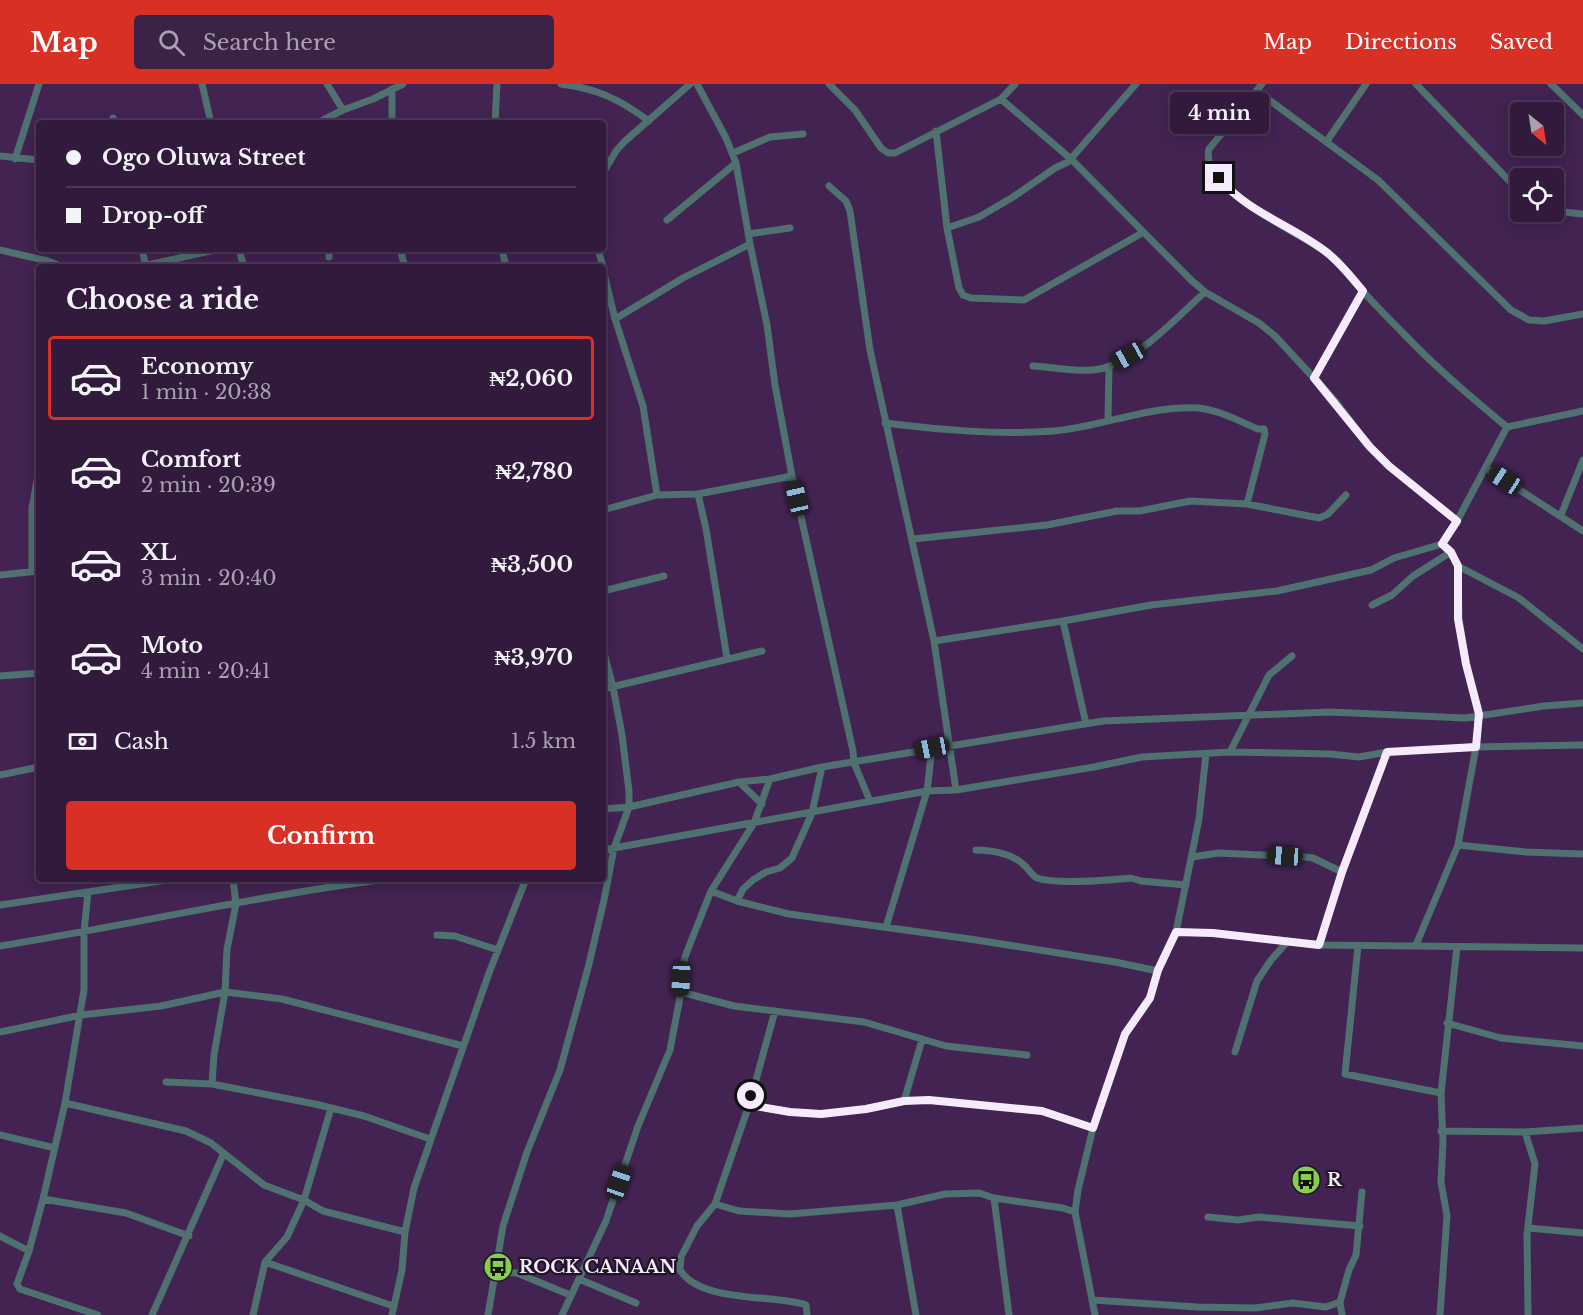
<!DOCTYPE html>
<meta charset="utf-8">
<style>
:root{--surface:#321a3d;--page:#3a2344;--text:#f1f3f6;--muted:#a8a1b0;--line:#4d3857;--accent:#d93025}
body{margin:0;font-family:"Libre Baskerville",serif;background:var(--page);color:var(--text);height:100vh;display:flex;flex-direction:column;font-size:22px;white-space:nowrap}
*{box-sizing:border-box;margin:0}
p{font-size:20px;color:var(--muted)}
.icon{flex:none;width:33px;height:33px;fill:none;stroke:currentColor;stroke-width:2;stroke-linecap:round;stroke-linejoin:round}
.map{position:relative;flex:1;overflow:hidden}
.panel{position:absolute;left:36px;top:180px;width:570px;height:618px;display:flex;flex-direction:column;background:var(--surface);border-radius:6px;box-shadow:0 3px 15px #0003,0 0 0 2px var(--line)}
.panel>*{flex:none}
.banner{position:absolute;left:36px;top:36px;width:570px;height:132px;border-radius:6px;box-shadow:0 3px 15px #0003,0 0 0 2px var(--line);display:grid;align-content:center;height:132px;padding:0 30px;background:var(--surface)}
.needle{width:39px;rotate:150deg}
.tools{position:absolute;left:1510px;top:18px;display:grid;gap:12px}
.tools a{display:grid;place-items:center;width:54px;height:54px;border-radius:6px;background:var(--surface);box-shadow:0 3px 15px #0003,0 0 0 2px var(--line);font-size:30px}
.end{position:absolute;width:27px;height:27px;margin:-14px;border:8px solid #f6ebfc;background:#111;box-shadow:0 0 0 3px #111}
.from{border-radius:50%}
.bubble{position:absolute;height:42px;border-radius:6px;background:var(--surface);box-shadow:0 3px 15px #0003,0 0 0 2px var(--line);font-size:20px;font-weight:700;line-height:42px;text-align:center}
.car{position:absolute;width:18px;height:36px;margin:-18px -9px;border-radius:8px;box-shadow:0 0 4px 2px #0007;background:linear-gradient(#222 24%,#8ab4d8 0 40%,#222 0 76%,#8ab4d8 0 86%,#222 0)}
.banner b{display:flex;align-items:center;gap:21px;height:57px;font-size:22px}
.banner b+b{border-top:2px solid var(--line)}
.banner i{width:15px;height:15px;background:var(--text)}
ul{padding:0;list-style:none}
li{display:flex;align-items:center;gap:18px;height:84px;margin:0 12px 9px;padding:0 18px;border:3px solid transparent;border-radius:6px}
li div{flex:1}
li b{display:block;font-size:22px}
li em{font-style:normal;font-weight:700}
li.current{border-color:var(--accent)}
li>.icon{width:54px;height:54px;stroke-width:1.5}
h2{padding:0 30px;font-size:27px;line-height:72px}
.pay{display:flex;align-items:center;gap:15px;height:66px;padding:0 30px;font-size:22px}
.pay p{margin-inline-start:auto}
.button{display:flex;gap:12px;margin-top:auto;padding:12px 30px}
.button a{flex:1;height:69px;border-radius:6px;background:var(--accent);color:#fff;font-size:24px;font-weight:700;line-height:69px;text-align:center}
header{display:flex;align-items:center;gap:36px;box-sizing:border-box;height:84px;padding:0 30px;background:var(--accent);color:#fff}
header strong{font-size:28px}
nav{display:flex;gap:33px;margin-inline-start:auto;font-size:21px}
.search{width:420px;height:54px;background:var(--page);display:flex;align-items:center;gap:15px;box-sizing:border-box;padding:0 21px;border-radius:6px;color:var(--muted);font-size:22px}
.map>svg:first-child{display:block}
.lines{fill:none;stroke-linecap:round;stroke-linejoin:round}
.street{stroke:#4f7170;stroke-width:7}
.route{stroke:#f6ebfc;stroke-width:8}
.labels{text-anchor:middle;dominant-baseline:central;stroke-width:4.5;stroke-linejoin:round;paint-order:stroke}
.poi-label{font-size:18px;font-weight:bold;fill:#f6ebfc;stroke:#211428;text-anchor:start}
</style>
<header>
<strong>Map</strong>
<div class="search"><svg class="icon" aria-label="search" viewBox="0 0 24 24"><circle cx="10" cy="10" r="6"/><path d="M15 15l6 6"/></svg>Search here</div>
<nav><a>Map</a><a>Directions</a><a>Saved</a></nav>
</header>
<div class="map">
<svg width="1583" height="1231" viewBox="0 0 1583 1231">
<rect width="100%" height="100%" fill="#422351"/>
<g class="lines">
<!-- street -->
<path class="street" d="M 202,0 L 211,39
M 327,0 L 343,26
M 561,0 C 598,5 619,15 649,37
M 697,0 L 726,54 L 736,79 L 750,160 L 767,241 L 775,301 L 792,392 L 853,667 L 854,679 L 870,717
M 829,0 L 855,26 L 881,64 L 888,69 L 895,69 L 1001,15 L 1015,0
M 1262,0 L 1209,65 C 1198,104 1297,148 1323,166 C 1338,177 1349,191 1361,205 C 1374,220 1388,234 1402,248 C 1435,283 1471,313 1507,343 L 1583,327
M 1416,0 L 1521,109
M 1551,0 L 1583,31
M 392,5 L 392,39
M 1257,7 L 1378,96 L 1511,226 L 1529,236 L 1544,237 L 1583,230
M 1001,15 L 1071,75 L 1191,196 L 1205,208 L 1259,239 L 1275,252 L 1336,318 L 1370,363 L 1389,382 L 1457,437
M 113,34 L 113,39
M 323,39 L 323,36 L 343,26 L 373,15 L 403,0
M 495,39 L 497,0
M 936,47 L 947,144 L 959,204 L 963,211 L 971,214 L 1024,216 L 1142,149
M 1327,57 L 1366,0
M 733,69 L 770,53 L 803,50
M 0,72 L 39,76
M 15,75 L 39,0
M 603,89 L 616,67 L 624,58 L 690,0
M 829,102 L 846,117 L 850,127 L 870,266 L 934,557 L 956,706
M 1554,127 L 1583,130
M 667,136 L 736,79
M 947,144 L 979,133 L 1013,113 L 1055,84 L 1068,78 L 1136,0
M 748,150 L 790,144
M 142,165 L 146,183
M 239,165 L 244,183
M 400,165 L 405,183
M 502,165 L 506,183
M 598,165 L 603,183
M 0,166 L 48,177 L 63,183
M 329,173 L 329,165
M 139,183 L 219,165
M 603,185 L 615,235 L 643,322 L 657,411
M 615,235 L 683,194 L 750,160
M 1033,282 C 1052,283 1074,288 1093,286 C 1132,283 1177,233 1205,208
M 1314,294 L 1363,207
M 1108,336 L 1109,282
M 885,339 C 941,346 997,351 1054,347 C 1102,343 1149,321 1198,324 C 1219,326 1239,337 1258,345 L 1264,345 L 1265,350 L 1247,420
M 1486,384 L 1583,447
M 698,410 L 706,445 L 727,574
M 603,426 L 657,411 L 698,410 L 792,392
M 1561,431 L 1583,376
M 913,455 L 1047,441 L 1117,427 L 1140,427 L 1190,417 L 1247,420 L 1319,434 L 1328,430 L 1346,411
M 1442,460 L 1457,437 L 1507,343
M 32,486 L 32,424 L 39,386
M 0,491 L 39,487
M 603,507 L 664,492
M 1372,521 L 1392,511 L 1413,492 L 1451,468
M 1063,537 L 1086,640
M 934,557 L 1063,537 L 1151,521 L 1277,507 L 1371,486 L 1394,474 L 1442,460 L 1451,468 L 1458,482 L 1519,514 L 1583,565
M 0,592 L 39,589
M 603,605 L 762,567
M 1230,668 L 1269,591 L 1292,572
M 0,691 L 39,683
M 739,698 L 762,720
M 603,725 L 629,723 L 739,698 L 770,695 L 822,683 L 1103,637 L 1330,628 L 1465,634 L 1544,622 L 1583,619
M 1458,761 L 1526,768 L 1583,770
M 603,766 L 927,707 L 956,706 L 1094,683 L 1142,673 L 1230,668 L 1330,670 L 1359,673 L 1387,668 L 1476,663 L 1583,661
M 976,766 C 992,766 1013,770 1024,781 C 1029,785 1031,791 1037,794 C 1058,801 1108,796 1131,794 L 1141,797 L 1186,801
M 1192,773 L 1218,769 L 1305,773 L 1313,774 L 1342,788
M 233,795 L 236,820 L 227,865 L 225,908 L 214,971 L 212,1000 L 315,1020 L 364,1032 L 430,1055
M 711,807 L 737,817 L 789,830 L 970,855 L 1115,878 L 1158,887
M 88,808 L 84,848 L 84,906 L 65,1019 L 43,1115 L 29,1167 L 17,1200 L 20,1205 L 98,1231
M 737,817 L 743,805 L 753,796 L 766,788 L 780,784 L 792,774 L 812,729 L 822,683
M 0,821 L 174,795
M 886,843 L 927,707 L 932,664
M 1176,848 L 1199,735 L 1206,670
M 437,851 L 455,852 L 498,866
M 1319,861 L 1342,788 L 1387,668
M 1416,861 L 1458,761 L 1476,663 L 1479,630 L 1466,580 L 1459,535 L 1458,482
M 0,862 C 129,841 257,812 386,795
M 1358,862 L 1345,990 L 1441,1009
M 681,908 L 734,922 L 864,938 L 946,962 L 1027,971
M 775,927 L 749,1021 L 715,1120 L 697,1142 L 681,1173 L 680,1186 C 701,1219 772,1210 806,1221 L 807,1231
M 1447,939 L 1501,954 L 1583,962
M 0,948 L 81,931 L 161,922 L 225,908 L 282,915 L 463,962
M 1235,968 L 1257,897 L 1271,876 L 1288,857 L 1319,861 L 1583,864
M 166,998 L 212,1000
M 904,1017 L 922,956
M 65,1019 L 186,1047 L 211,1059 L 264,1101 L 304,1116 L 323,1127 L 405,1148
M 749,1021 L 790,1028 L 821,1030 L 866,1025 L 904,1017 L 929,1016 L 1042,1027 L 1093,1044
M 1441,1047 L 1525,1048 L 1583,1044
M 1525,1048 L 1535,1080 L 1527,1151 L 1528,1231
M 0,1051 L 55,1064
M 994,1114 L 1009,1231
M 43,1115 L 126,1129 L 189,1152
M 715,1120 L 739,1127 L 790,1130 L 897,1121 L 945,1110 L 979,1109 L 994,1114 L 1063,1124 L 1075,1128
M 897,1121 L 916,1231
M 1208,1133 L 1238,1136 L 1259,1133 L 1360,1142
M 1529,1144 L 1583,1149
M 0,1152 L 29,1167
M 265,1178 L 393,1222
M 495,1188 L 517,1189 L 570,1211
M 579,1195 L 636,1219
M 1093,1216 L 1197,1223 L 1255,1224 L 1293,1219 L 1326,1223 L 1340,1218
M 152,1231 L 223,1071
M 253,1231 L 265,1178 L 287,1153 L 304,1116 L 331,1024
M 392,1231 L 402,1186 L 405,1148 L 414,1104 L 489,889 L 526,795
M 488,1231 L 503,1142 L 527,1068 L 560,986 L 588,884 L 604,816 L 614,764 L 629,723 L 629,707 L 622,651 L 613,603 L 603,565
M 562,1231 L 606,1137 L 638,1042 L 670,966 L 681,908 L 682,883 L 686,870 L 711,807 L 754,739 L 770,695
M 1095,1231 L 1075,1128 L 1078,1106 L 1093,1044 L 1125,950 L 1150,914 L 1158,887 L 1176,848 L 1213,849 L 1288,857
M 1342,1231 L 1340,1218 L 1349,1186 L 1356,1171 L 1362,1108
M 1440,1231 L 1447,1132 L 1441,1098 L 1443,1058 L 1441,1009 L 1457,863"/>
</g>
<g class="lines">
<!-- route -->
<path class="route" d="M 751,1012 L 749,1021 L 790,1028 L 821,1030 L 866,1025 L 904,1017 L 929,1016 L 1042,1027 L 1093,1044 L 1125,950 L 1150,914 L 1158,886 L 1176,848 L 1213,849 L 1319,861 L 1342,788 L 1387,668 L 1476,663 L 1479,630 L 1466,580 L 1458,535 L 1458,482 L 1451,468 L 1442,460 L 1457,437 L 1389,382 L 1370,363 L 1314,294 L 1363,207 C 1351,193 1340,178 1325,167 C 1291,141 1247,128 1219,94"/>
</g>
<!-- icons -->
<defs>
<g id="bus-disc" transform="scale(1.5)"><circle r="9.5" fill="#87cf4a" stroke="#211428"/><path d="M-5-6H5V4H4V6H2V4H-2V6H-4V4H-5ZM-3.5-4V0h7V-4ZM-3.5 1.2v1.5H-2V1.2ZM2 1.2v1.5H3.5V1.2Z" fill="#111"/></g>
</defs>
<g fill-rule="evenodd">
<use href="#bus-disc" x="1306" y="1096"/>
<use href="#bus-disc" x="498" y="1183"/>
</g>
<g class="labels">
<!-- poi labels -->
<g class="poi-label">
<text x="1327" y="1096">R</text>
<text x="519" y="1183">ROCK CANAAN</text>
</g>
</g>
</svg>
<div class="tools">
<a><svg class="needle" viewBox="-14 -14 28 28"><path d="M0-13l5 13h-10z" fill="#e53935"/><path d="M0 13l5-13h-10z" fill="#a8a1b0"/></svg></a>
<a><svg class="icon" aria-label="locate" viewBox="0 0 24 24"><circle cx="12" cy="12" r="6"/><path d="M12 2v4M12 18v4M2 12h4M18 12h4"/></svg></a>
</div>
<i class="end from" style="left:751px;top:1012px"></i>
<i class="end" style="left:1219px;top:94px"></i>
<div class="bubble" style="left:1170px;top:8px;width:99px">4 min</div>
<i class="car" style="left:1128px;top:272px;rotate:241deg"></i>
<i class="car" style="left:1505px;top:396px;rotate:303deg"></i>
<i class="car" style="left:797px;top:414px;rotate:347deg"></i>
<i class="car" style="left:932px;top:664px;rotate:259deg"></i>
<i class="car" style="left:1285px;top:772px;rotate:274deg"></i>
<i class="car" style="left:681px;top:895px;rotate:183deg"></i>
<i class="car" style="left:619px;top:1098px;rotate:19deg"></i>
<div class="banner">
<b><i class="from"></i>Ogo Oluwa Street</b>
<b><i></i>Drop-off</b>
</div>
<section class="panel">
<h2>Choose a ride</h2>
<ul>
<li class="current"><svg class="icon" aria-label="car" viewBox="0 0 24 24"><path d="M5 17H2v-5l4-1 3-4h7l3 4 3 1v5h-3M9 17h6M6 11h13"/><circle cx="7" cy="17" r="2"/><circle cx="17" cy="17" r="2"/></svg><div><b>Economy</b><p>1 min · 20:38</p></div><em>₦2,060</em></li>
<li><svg class="icon" aria-label="car" viewBox="0 0 24 24"><path d="M5 17H2v-5l4-1 3-4h7l3 4 3 1v5h-3M9 17h6M6 11h13"/><circle cx="7" cy="17" r="2"/><circle cx="17" cy="17" r="2"/></svg><div><b>Comfort</b><p>2 min · 20:39</p></div><em>₦2,780</em></li>
<li><svg class="icon" aria-label="car" viewBox="0 0 24 24"><path d="M5 17H2v-5l4-1 3-4h7l3 4 3 1v5h-3M9 17h6M6 11h13"/><circle cx="7" cy="17" r="2"/><circle cx="17" cy="17" r="2"/></svg><div><b>XL</b><p>3 min · 20:40</p></div><em>₦3,500</em></li>
<li><svg class="icon" aria-label="car" viewBox="0 0 24 24"><path d="M5 17H2v-5l4-1 3-4h7l3 4 3 1v5h-3M9 17h6M6 11h13"/><circle cx="7" cy="17" r="2"/><circle cx="17" cy="17" r="2"/></svg><div><b>Moto</b><p>4 min · 20:41</p></div><em>₦3,970</em></li>
</ul>
<div class="pay"><svg class="icon" aria-label="cash" viewBox="0 0 24 24"><path d="M3 7h18v10H3z"/><circle cx="12" cy="12" r="2"/></svg>Cash<p>1.5 km</p></div>
<div class="button"><a>Confirm</a></div>
</section>
</div>
